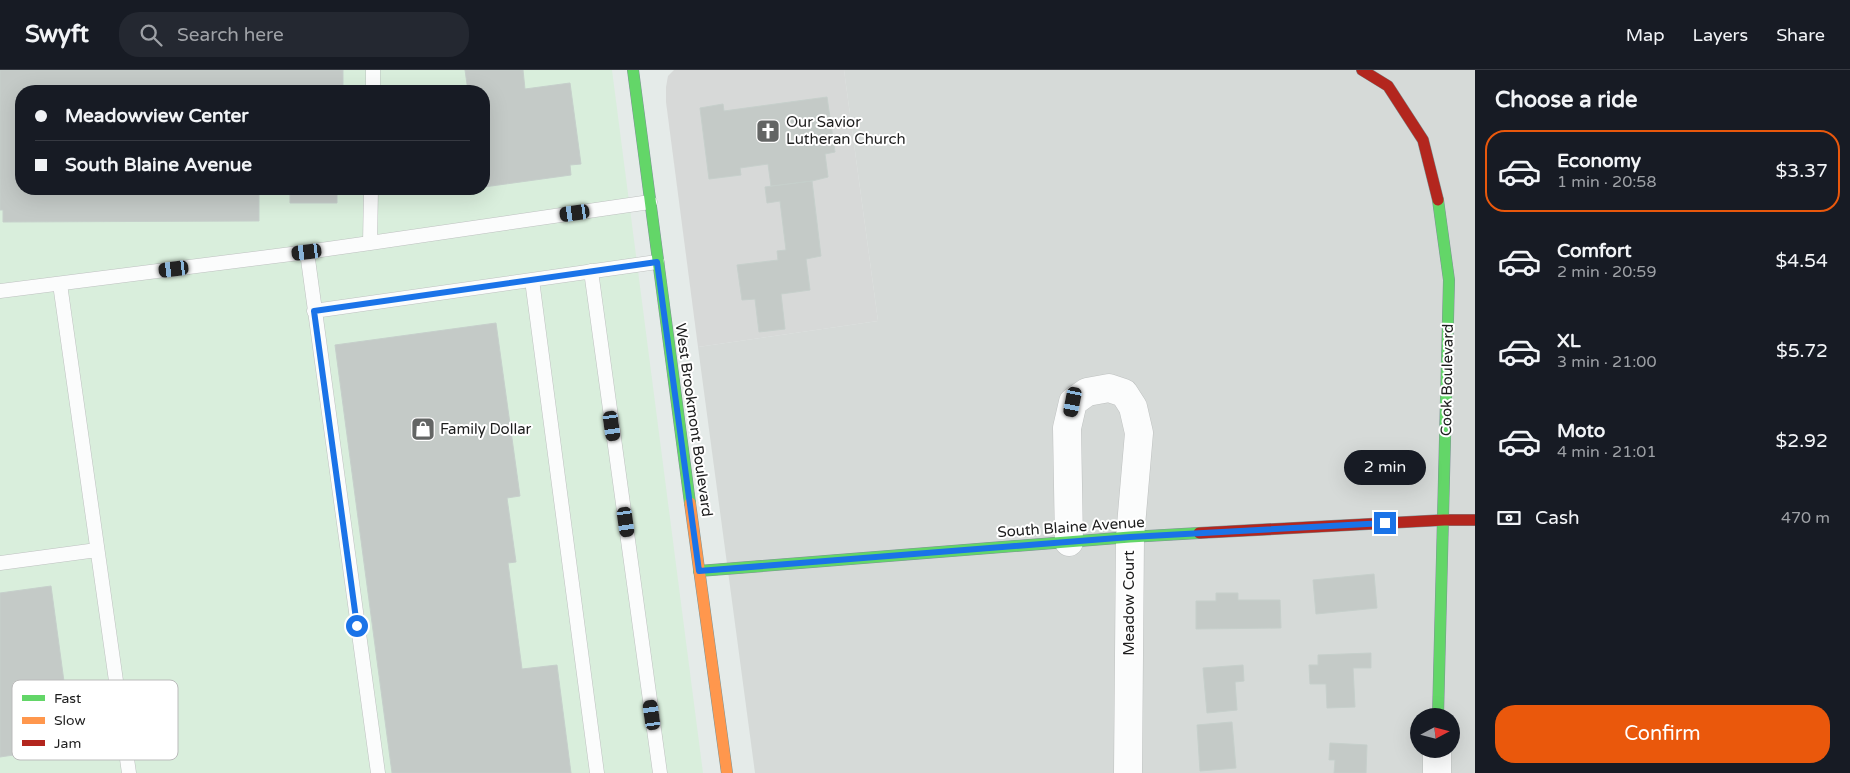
<!DOCTYPE html>
<meta charset="utf-8">
<style>
:root{--surface:#171b24;--page:#242831;--text:#f1f3f6;--muted:#9ea1a6;--line:#363941;--accent:#ea580c}
body{margin:0;font-family:"Varela Round",sans-serif;background:var(--page);color:var(--text);height:100vh;display:flex;flex-direction:column;font-size:19px;white-space:nowrap}
*{box-sizing:border-box;margin:0}
p{font-size:16px;color:var(--muted)}
.icon{flex:none;width:28px;height:28px;fill:none;stroke:currentColor;stroke-width:2;stroke-linecap:round;stroke-linejoin:round}
.map{position:relative;flex:1;overflow:hidden}
.panel{display:flex;flex-direction:column;background:var(--surface);width:375px}
.panel>*{flex:none}
.top-card{position:absolute;left:15px;top:15px;width:475px;height:110px;border-radius:20px;box-shadow:0 5px 20px #0002;display:grid;align-content:center;height:110px;padding:0 20px;background:var(--surface)}
.needle{width:32px;rotate:83deg}
.controls{position:absolute;left:1410px;top:638px;display:grid;gap:10px}
.controls a{display:grid;place-items:center;width:50px;height:50px;border-radius:50%;background:var(--surface);box-shadow:0 5px 20px #0002;font-size:25px}
.end{position:absolute;width:22px;height:22px;margin:-11px;border:6px solid #1a73e8;background:#fff;box-shadow:0 0 0 2px #fff}
.from{border-radius:50%}
.bubble{position:absolute;height:35px;border-radius:18px;background:var(--surface);box-shadow:0 5px 20px #0002;font-size:16px;font-weight:600;line-height:35px;text-align:center}
.car{position:absolute;width:15px;height:30px;margin:-15px -8px;border-radius:6px;box-shadow:0 0 4px 1px #0007;background:linear-gradient(#222 24%,#8ab4d8 0 40%,#222 0 76%,#8ab4d8 0 86%,#222 0)}
.top-card b{display:flex;align-items:center;gap:18px;height:48px;font-size:19px}
.top-card b+b{border-top:1px solid var(--line)}
.top-card i{width:12px;height:12px;background:var(--text)}
ul{padding:0;list-style:none}
li{display:flex;align-items:center;gap:15px;height:82px;margin:0 10px 8px;padding:0 10px;border:2px solid transparent;border-radius:20px}
li div{flex:1}
li b{display:block;font-size:19px}
li em{font-style:normal;font-weight:600}
li.current{border-color:var(--accent)}
li>.icon{width:45px;height:45px;stroke-width:1.5}
h2{padding:0 20px;font-size:22px;line-height:60px}
.pay{display:flex;align-items:center;gap:12px;height:55px;padding:0 20px;font-size:19px}
.pay p{margin-inline-start:auto}
.button{display:flex;gap:10px;margin-top:auto;padding:10px 20px}
.button a{flex:1;height:58px;border-radius:20px;background:var(--accent);color:#fff;font-size:20px;font-weight:600;line-height:58px;text-align:center}
header{display:flex;align-items:center;gap:30px;box-sizing:border-box;height:70px;padding:0 25px;background:var(--surface);border-bottom:1px solid var(--line)}
header strong{font-size:24px}
nav{display:flex;gap:28px;margin-inline-start:auto;font-size:18px}
.search{width:350px;height:45px;background:var(--page);display:flex;align-items:center;gap:12px;box-sizing:border-box;padding:0 18px;border-radius:20px;color:var(--muted);font-size:19px}
main{display:flex;flex:1;min-height:0}
.map>svg:first-child{display:block}
.residential{fill:#d6dad8;fill-rule:evenodd}
.commercial{fill:#d9eedc;fill-rule:evenodd}
.religious{fill:#d7d9d8}
.building{fill:#c4cac7;stroke:#c6cfcb}
.lines{fill:none;stroke-linecap:round;stroke-linejoin:round}
.lane-casing{stroke:#bec1c0;stroke-width:15}
.street-casing{stroke:#bec1c0;stroke-width:29}
.fast-casing{stroke:#7c9395;stroke-width:12}
.slow-casing{stroke:#7c9395;stroke-width:12}
.jam-casing{stroke:#7c9395;stroke-width:12}
.lane{stroke:#fbfcfc;stroke-width:14}
.street{stroke:#fbfcfc;stroke-width:28}
.fast{stroke:#63d668;stroke-width:11}
.slow{stroke:#ff974d;stroke-width:11}
.jam{stroke:#b3261e;stroke-width:11}
.route{stroke:#1a73e8;stroke-width:6}
.labels{text-anchor:middle;dominant-baseline:central;stroke-width:4;stroke-linejoin:round;paint-order:stroke}
.poi-label{font-size:15px;fill:#1d1d1d;stroke:#fff;text-anchor:start}
.street-label{font-size:15px;fill:#1d1d1d;stroke:#fff}
.key{fill:#fff;stroke:#bbb;stroke-width:1}
.key-label{font-size:14px;fill:#1d1d1d}
</style>
<header>
<strong>Swyft</strong>
<div class="search"><svg class="icon" aria-label="search" viewBox="0 0 24 24"><circle cx="10" cy="10" r="6"/><path d="M15 15l6 6"/></svg>Search here</div>
<nav><a>Map</a><a>Layers</a><a>Share</a></nav>
</header>
<main>
<div class="map">
<svg width="1475" height="703" viewBox="0 0 1475 703">
<rect width="100%" height="100%" fill="#e5ebe9"/>
<!-- residential -->
<path class="residential" d="M 844,0 L 1475,0 L 1475,703 L 755,703 L 698,277 L 878,251 ZM 1419,646 L 1451,646 L 1451,679 L 1419,679 Z"/>
<!-- commercial -->
<path class="commercial" d="M 0,0 L 612,0 L 703,703 L 0,703 ZM 21,21 L 484,21 L 484,119 L 21,119 Z"/>
<!-- religious -->
<path class="religious" d="M 674,0 L 844,0 L 878,251 L 698,277 L 666,32 L 666,17 L 668,6 Z"/>
<!-- building -->
<path class="building" d="M 0,0 L 343,0 L 343,21 L 21,21 L 21,119 L 259,119 L 259,151 L 3,152 L 3,140 L 0,140 Z
M 465,0 L 523,0 L 525,19 L 570,13 L 581,94 L 570,95 L 571,105 L 484,117 L 484,21 L 468,21 Z
M 827,27 L 835,82 L 825,84 L 828,107 L 812,111 L 771,116 L 768,94 L 740,98 L 741,105 L 709,109 L 700,38 L 723,34 L 724,41 Z
M 812,111 L 821,186 L 806,189 L 810,220 L 781,224 L 785,259 L 759,262 L 755,229 L 742,230 L 737,195 L 778,190 L 777,181 L 786,180 L 780,131 L 767,133 L 765,117 Z
M 290,119 L 337,119 L 337,133 L 290,133 Z
M 496,253 L 520,426 L 507,428 L 516,492 L 508,493 L 522,599 L 557,595 L 571,703 L 392,703 L 335,275 Z
M 1374,504 L 1377,538 L 1316,544 L 1313,510 Z
M 51,516 L 71,663 L 39,667 L 41,681 L 0,687 L 0,523 Z
M 1216,523 L 1238,523 L 1238,530 L 1280,530 L 1281,558 L 1196,559 L 1196,531 L 1216,531 Z
M 1371,583 L 1371,598 L 1353,598 L 1355,637 L 1327,638 L 1326,614 L 1310,614 L 1309,595 L 1318,595 L 1318,585 Z
M 1243,595 L 1244,611 L 1235,612 L 1237,640 L 1207,643 L 1203,598 Z
M 1232,652 L 1236,698 L 1200,701 L 1197,655 Z
M 1330,673 L 1367,675 L 1366,703 L 1334,703 L 1335,690 L 1329,690 Z"/>
<g class="lines">
<!-- lane casing -->
<g class="lane-casing">
<path id="lane" d="M 373,21 L 373,0
M 370,173 L 650,132
M 307,182 L 370,173 L 371,119
M 591,201 L 660,703
M 532,210 L 597,703
M 60,214 L 129,703
M 0,221 L 307,182 L 378,703
M 314,241 L 657,192
M 0,493 L 97,480"/>
</g>
<!-- street casing -->
<g class="street-casing">
<path id="street" d="M 1069,472 L 1067,358 L 1073,332 L 1087,322 L 1109,318 L 1124,323 L 1133,337 L 1139,363 L 1130,467 L 1128,703
M 1437,703 L 1437,679"/>
</g>
<!-- fast casing -->
<g class="fast-casing">
<path id="fast" d="M 633,0 L 690,433
M 1438,130 L 1449,210 L 1438,646
M 699,501 L 1130,467 L 1199,463"/>
</g>
<!-- slow casing -->
<g class="slow-casing">
<path id="slow" d="M 690,433 L 727,703"/>
</g>
<!-- jam casing -->
<g class="jam-casing">
<path id="jam" d="M 1362,0 L 1388,16 L 1423,70 L 1438,130
M 1199,463 L 1444,450 L 1475,450"/>
</g>
<!-- lane -->
<use href="#lane" class="lane"/>
<!-- street -->
<use href="#street" class="street"/>
<!-- fast -->
<use href="#fast" class="fast"/>
<!-- slow -->
<use href="#slow" class="slow"/>
<!-- jam -->
<use href="#jam" class="jam"/>
</g>
<g class="lines">
<!-- route -->
<path class="route" d="M 357,556 L 314,241 L 657,192 L 699,501 L 1130,467 L 1385,453"/>
</g>
<!-- icons -->
<defs>
<g id="church-square" transform="scale(1.25)"><rect x="-9" y="-9" width="18" height="18" rx="4" fill="#636564" stroke="#fff"/><path d="M-1.2-6h2.4v3.5h3.3v2.4h-3.3V6h-2.4V-.1h-3.3v-2.4h3.3Z" fill="#fff"/></g>
<g id="shop-square" transform="scale(1.25)"><rect x="-9" y="-9" width="18" height="18" rx="4" fill="#636564" stroke="#fff"/><path d="M-5-2.5h2.3a2.7 3.5 0 0 1 5.4 0H5L5.5 6h-11ZM-1.5-2.5h3a1.5 2.3 0 0 0-3 0Z" fill="#fff"/></g>
</defs>
<g fill-rule="evenodd">
<use href="#church-square" x="768" y="61"/>
<use href="#shop-square" x="423" y="359"/>
</g>
<g class="labels">
<!-- poi labels -->
<g class="poi-label">
<text x="786" y="52">Our Savior<tspan x="786" dy="17">Lutheran Church</tspan></text>
<text x="440" y="359">Family Dollar</text>
</g>
<!-- street labels -->
<g class="street-label">
<text transform="translate(1447 310) rotate(-89)">Cook Boulevard</text>
<text transform="translate(694 350) rotate(82)">West Brookmont Boulevard</text>
<text transform="translate(1071 457) rotate(-4)">South Blaine Avenue</text>
<text transform="translate(1129 533) rotate(-90)">Meadow Court</text>
</g>
</g>
<!-- legend -->
<rect x="12" y="610" width="166" height="80" rx="8" class="key"/>
<rect x="22" y="625" width="23" height="6" fill="#63d668"/>
<rect x="22" y="647" width="23" height="7" fill="#ff974d"/>
<rect x="22" y="670" width="23" height="6" fill="#b3261e"/>
<g class="key-label">
<text x="54" y="633">Fast</text>
<text x="54" y="655">Slow</text>
<text x="54" y="678">Jam</text>
</g>
</svg>
<div class="controls">
<a><svg class="needle" viewBox="-14 -14 28 28"><path d="M0-13l5 13h-10z" fill="#e53935"/><path d="M0 13l5-13h-10z" fill="#9ea1a6"/></svg></a>
</div>
<i class="end from" style="left:357px;top:556px"></i>
<i class="end" style="left:1385px;top:453px"></i>
<div class="bubble" style="left:1344px;top:380px;width:82px">2 min</div>
<i class="car" style="left:575px;top:143px;rotate:262deg"></i>
<i class="car" style="left:307px;top:182px;rotate:263deg"></i>
<i class="car" style="left:174px;top:199px;rotate:263deg"></i>
<i class="car" style="left:1073px;top:332px;rotate:191deg"></i>
<i class="car" style="left:612px;top:356px;rotate:172deg"></i>
<i class="car" style="left:626px;top:452px;rotate:172deg"></i>
<i class="car" style="left:652px;top:645px;rotate:352deg"></i>
<div class="top-card">
<b><i class="from"></i>Meadowview Center</b>
<b><i></i>South Blaine Avenue</b>
</div>
</div>
<section class="panel">
<h2>Choose a ride</h2>
<ul>
<li class="current"><svg class="icon" aria-label="car" viewBox="0 0 24 24"><path d="M5 17H2v-5l4-1 3-4h7l3 4 3 1v5h-3M9 17h6M6 11h13"/><circle cx="7" cy="17" r="2"/><circle cx="17" cy="17" r="2"/></svg><div><b>Economy</b><p>1 min · 20:58</p></div><em>$3.37</em></li>
<li><svg class="icon" aria-label="car" viewBox="0 0 24 24"><path d="M5 17H2v-5l4-1 3-4h7l3 4 3 1v5h-3M9 17h6M6 11h13"/><circle cx="7" cy="17" r="2"/><circle cx="17" cy="17" r="2"/></svg><div><b>Comfort</b><p>2 min · 20:59</p></div><em>$4.54</em></li>
<li><svg class="icon" aria-label="car" viewBox="0 0 24 24"><path d="M5 17H2v-5l4-1 3-4h7l3 4 3 1v5h-3M9 17h6M6 11h13"/><circle cx="7" cy="17" r="2"/><circle cx="17" cy="17" r="2"/></svg><div><b>XL</b><p>3 min · 21:00</p></div><em>$5.72</em></li>
<li><svg class="icon" aria-label="car" viewBox="0 0 24 24"><path d="M5 17H2v-5l4-1 3-4h7l3 4 3 1v5h-3M9 17h6M6 11h13"/><circle cx="7" cy="17" r="2"/><circle cx="17" cy="17" r="2"/></svg><div><b>Moto</b><p>4 min · 21:01</p></div><em>$2.92</em></li>
</ul>
<div class="pay"><svg class="icon" aria-label="cash" viewBox="0 0 24 24"><path d="M3 7h18v10H3z"/><circle cx="12" cy="12" r="2"/></svg>Cash<p>470 m</p></div>
<div class="button"><a>Confirm</a></div>
</section>
</main>
